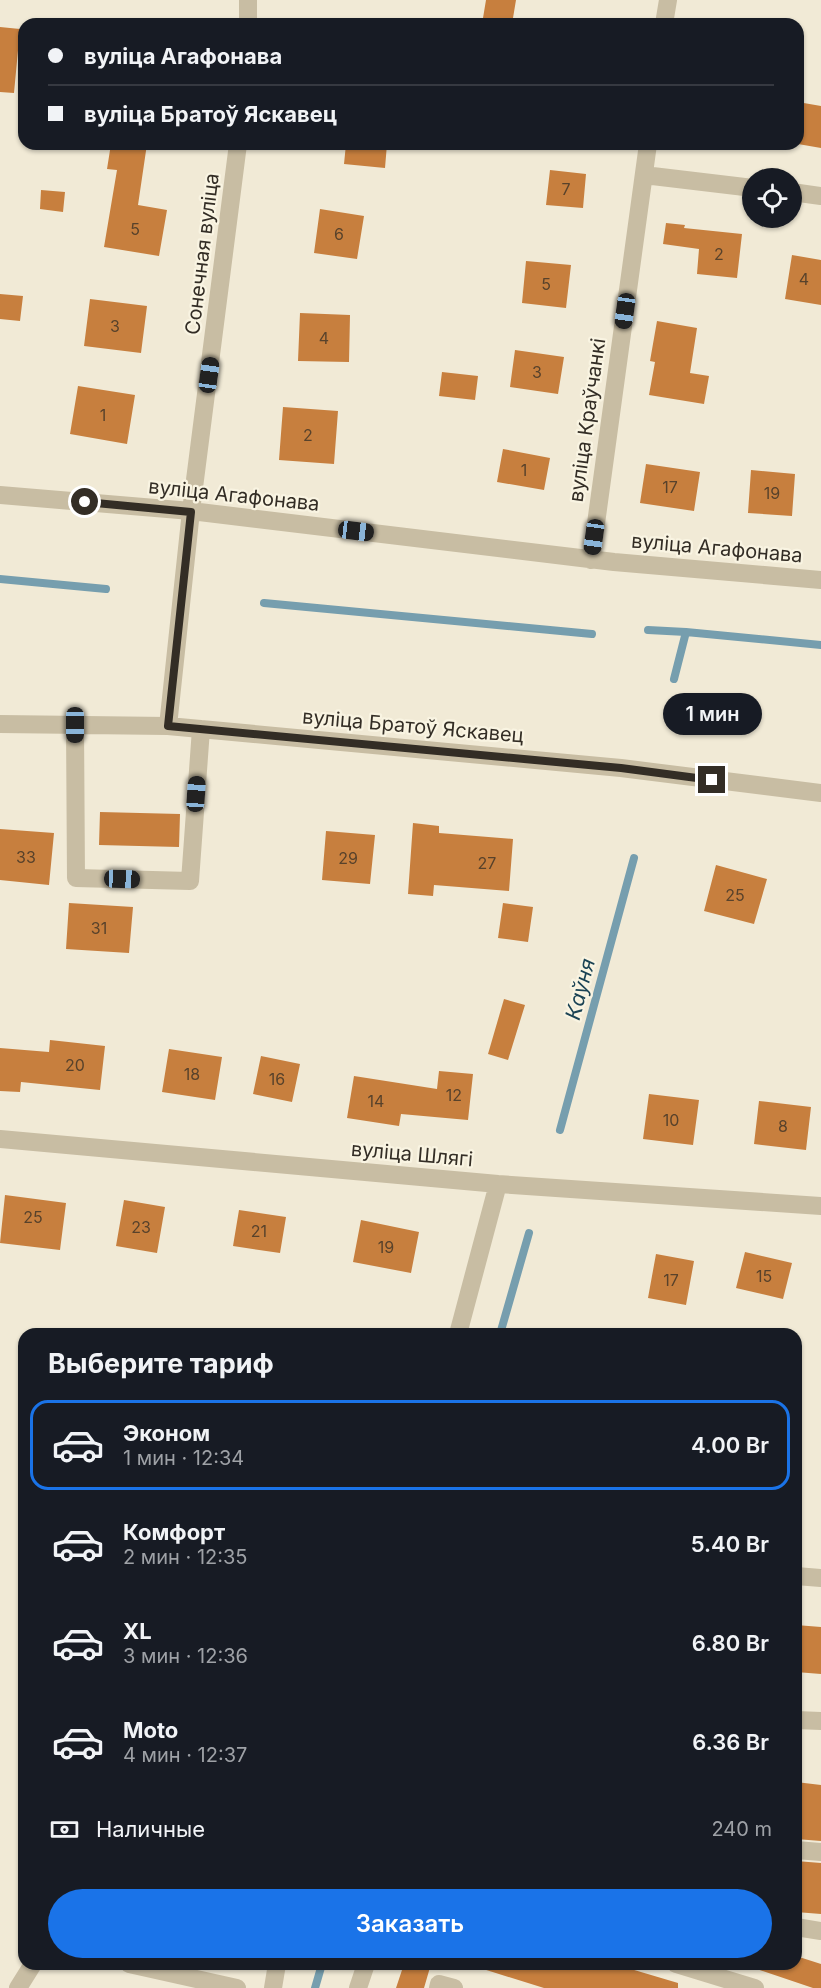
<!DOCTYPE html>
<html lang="ru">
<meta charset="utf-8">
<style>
:root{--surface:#171b24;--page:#242831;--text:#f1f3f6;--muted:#9ea1a6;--line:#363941;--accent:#1a73e8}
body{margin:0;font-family:Inter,sans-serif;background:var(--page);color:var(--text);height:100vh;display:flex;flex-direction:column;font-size:22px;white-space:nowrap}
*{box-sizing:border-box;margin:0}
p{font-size:20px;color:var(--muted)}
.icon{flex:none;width:33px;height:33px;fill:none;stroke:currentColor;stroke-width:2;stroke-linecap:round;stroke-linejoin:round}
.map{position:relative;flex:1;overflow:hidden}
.sheet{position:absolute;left:18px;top:1328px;width:784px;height:642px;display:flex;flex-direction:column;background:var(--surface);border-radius:18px;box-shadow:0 2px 4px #0004}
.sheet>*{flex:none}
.banner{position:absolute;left:18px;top:18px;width:786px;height:132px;border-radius:18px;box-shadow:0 2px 4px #0004;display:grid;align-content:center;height:132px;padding:0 30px;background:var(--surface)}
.tools{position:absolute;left:742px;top:168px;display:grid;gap:12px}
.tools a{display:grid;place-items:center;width:60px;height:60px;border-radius:50%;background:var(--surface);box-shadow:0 2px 4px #0004;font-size:30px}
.end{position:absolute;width:27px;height:27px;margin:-14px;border:8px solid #332d25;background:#fff;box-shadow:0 0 0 3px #fff}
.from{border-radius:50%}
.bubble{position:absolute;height:42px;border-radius:21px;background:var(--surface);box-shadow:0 2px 4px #0004;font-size:20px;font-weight:600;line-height:42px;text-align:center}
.car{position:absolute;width:18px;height:36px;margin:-18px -9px;border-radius:8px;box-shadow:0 0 4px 2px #0007;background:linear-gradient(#222 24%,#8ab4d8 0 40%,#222 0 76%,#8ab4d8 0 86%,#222 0)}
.banner b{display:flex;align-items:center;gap:21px;height:57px;font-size:22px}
.banner b+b{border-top:2px solid var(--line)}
.banner i{width:15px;height:15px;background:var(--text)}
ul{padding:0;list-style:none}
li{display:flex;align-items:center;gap:18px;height:90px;margin:0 12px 9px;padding:0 18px;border:3px solid transparent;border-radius:18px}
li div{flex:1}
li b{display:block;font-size:22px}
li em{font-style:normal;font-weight:600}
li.active{border-color:var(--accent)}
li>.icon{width:54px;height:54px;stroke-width:1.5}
h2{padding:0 30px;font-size:27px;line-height:72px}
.pay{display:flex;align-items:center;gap:15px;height:66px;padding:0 30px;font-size:22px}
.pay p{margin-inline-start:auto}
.action{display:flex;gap:12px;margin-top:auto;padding:12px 30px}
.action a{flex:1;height:69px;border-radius:36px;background:var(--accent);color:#fff;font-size:24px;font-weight:600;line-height:69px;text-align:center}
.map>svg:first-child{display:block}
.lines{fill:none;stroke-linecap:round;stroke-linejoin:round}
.stream{stroke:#769eae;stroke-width:8}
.building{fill:#c77f3e}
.minor{stroke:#c8bda3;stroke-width:18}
.route{stroke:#332d25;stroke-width:8}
.labels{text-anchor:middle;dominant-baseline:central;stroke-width:4.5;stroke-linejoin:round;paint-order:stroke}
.number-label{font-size:16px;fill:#58422b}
.street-label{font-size:20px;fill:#332d25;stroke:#f9f4e2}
.water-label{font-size:21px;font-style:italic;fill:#1b4354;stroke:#f9f4e2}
</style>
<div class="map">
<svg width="821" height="1988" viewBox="0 0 821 1988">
<rect width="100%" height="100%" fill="#f1ead6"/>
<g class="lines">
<!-- stream -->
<path class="stream" d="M 0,579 L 106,589
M 264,603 L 592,634
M 648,630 L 686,632
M 674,679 L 686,632 L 821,645
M 560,1130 L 634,858
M 500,1334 L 529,1233
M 315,1988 L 322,1964"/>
</g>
<!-- building -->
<path class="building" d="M 486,0 L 516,0 L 512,24 L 482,24 Z
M 0,27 L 20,29 L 14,93 L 0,92 Z
M 798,102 L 821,106 L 821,148 L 798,144 Z
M 111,144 L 147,144 L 138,205 L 167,210 L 159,256 L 104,247 L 117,170 L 107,169 Z
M 346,144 L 387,144 L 385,168 L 344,164 Z
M 550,170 L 586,174 L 583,208 L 546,205 Z
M 41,190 L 65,192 L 63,212 L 40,209 Z
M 320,209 L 364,216 L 357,259 L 314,253 Z
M 666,223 L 685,225 L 684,228 L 742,234 L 737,278 L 697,274 L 699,249 L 663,244 Z
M 792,255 L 821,260 L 821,305 L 785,299 Z
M 526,261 L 571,265 L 566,308 L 522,303 Z
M 0,294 L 23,296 L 20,321 L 0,319 Z
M 90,299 L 147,306 L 141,353 L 84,346 Z
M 300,313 L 350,315 L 349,362 L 298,361 Z
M 657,321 L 697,328 L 690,373 L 709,376 L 704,404 L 649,395 L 655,362 L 650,361 Z
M 515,350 L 564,357 L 558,394 L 510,387 Z
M 442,372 L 478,376 L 475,400 L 439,396 Z
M 78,386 L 135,395 L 127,444 L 70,434 Z
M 283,407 L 338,411 L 334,464 L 279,460 Z
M 503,449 L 550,458 L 544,490 L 497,482 Z
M 646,464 L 700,472 L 694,511 L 640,503 Z
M 751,470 L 795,474 L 792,516 L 748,513 Z
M 100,812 L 180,814 L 179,847 L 99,845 Z
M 413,823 L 439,826 L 439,833 L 513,839 L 509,891 L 434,885 L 433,896 L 408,894 Z
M 0,829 L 54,833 L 49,885 L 0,880 Z
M 326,831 L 375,835 L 370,884 L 322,880 Z
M 716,865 L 767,879 L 754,924 L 704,911 Z
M 69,903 L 133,907 L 129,953 L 66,949 Z
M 503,903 L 533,907 L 528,942 L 498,938 Z
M 504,999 L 525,1005 L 508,1060 L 488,1054 Z
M 50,1040 L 105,1046 L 100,1090 L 21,1082 L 20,1092 L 0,1091 L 0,1048 L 49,1052 Z
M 169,1049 L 222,1057 L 215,1100 L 162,1092 Z
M 261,1056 L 300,1064 L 292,1102 L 253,1094 Z
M 439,1071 L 473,1074 L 468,1120 L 401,1114 L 399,1126 L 347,1118 L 354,1076 L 437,1089 Z
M 649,1094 L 699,1100 L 693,1145 L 643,1139 Z
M 759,1101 L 811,1107 L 806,1150 L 754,1144 Z
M 5,1195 L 66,1203 L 60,1250 L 0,1243 Z
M 124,1200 L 165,1207 L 157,1253 L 116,1246 Z
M 239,1210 L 286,1217 L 280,1253 L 233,1246 Z
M 361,1220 L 419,1232 L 411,1273 L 353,1262 Z
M 745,1252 L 792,1263 L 783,1299 L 736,1288 Z
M 656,1254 L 694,1261 L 686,1305 L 648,1298 Z
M 796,1625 L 821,1627 L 821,1674 L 796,1672 Z
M 796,1782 L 821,1785 L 821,1841 L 796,1839 Z
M 796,1861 L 821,1863 L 821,1914 L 796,1912 Z
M 796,1956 L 821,1964 L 821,1988 L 813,1988 L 751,1967 L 752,1964 L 796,1964 Z
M 404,1964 L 431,1964 L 424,1988 L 396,1988 Z
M 480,1964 L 614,1964 L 678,1983 L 678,1988 L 544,1988 L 480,1968 Z"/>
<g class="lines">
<!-- minor -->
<path class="minor" d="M 248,24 L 248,0
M 664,24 L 668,0
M 644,175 L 753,188
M 792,192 L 821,196
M 0,495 L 191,511 L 614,562 L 821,580
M 591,560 L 648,144
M 0,724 L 168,726 L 621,768 L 821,793
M 75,725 L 76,878 L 190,881 L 201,729
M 168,726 L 191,511 L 238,144
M 0,1139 L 498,1184 L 821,1206
M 458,1334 L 498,1184
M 796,1576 L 821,1578
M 796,1720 L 821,1721
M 796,1850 L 821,1852
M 796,1927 L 821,1931
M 129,1964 L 237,1988
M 676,1964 L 755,1988
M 18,1988 L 33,1964
M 273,1988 L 277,1964
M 358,1988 L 366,1964
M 438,1988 L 439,1984 L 454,1988"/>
</g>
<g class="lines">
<!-- route -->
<path class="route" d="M 85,502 L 191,512 L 168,726 L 621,768 L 712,780"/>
</g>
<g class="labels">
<!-- number labels -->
<g class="number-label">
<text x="566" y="189">7</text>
<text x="135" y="229">5</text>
<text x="339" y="234">6</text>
<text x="719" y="254">2</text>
<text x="804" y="279">4</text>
<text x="546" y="284">5</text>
<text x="115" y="326">3</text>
<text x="324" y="338">4</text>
<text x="537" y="372">3</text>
<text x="103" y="415">1</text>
<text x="308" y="435">2</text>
<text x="524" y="470">1</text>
<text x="670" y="487">17</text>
<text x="772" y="493">19</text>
<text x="26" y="857">33</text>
<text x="348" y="858">29</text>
<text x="487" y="863">27</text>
<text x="735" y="895">25</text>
<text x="99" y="928">31</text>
<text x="75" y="1065">20</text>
<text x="192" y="1074">18</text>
<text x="277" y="1079">16</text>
<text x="454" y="1095">12</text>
<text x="376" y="1101">14</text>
<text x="671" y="1120">10</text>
<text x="783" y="1126">8</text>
<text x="33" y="1217">25</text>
<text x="141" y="1227">23</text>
<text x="259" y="1231">21</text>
<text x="386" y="1247">19</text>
<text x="764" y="1276">15</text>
<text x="671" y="1280">17</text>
</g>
<!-- street labels -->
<g class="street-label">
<text transform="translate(202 254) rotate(-83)">Сонечная вуліца</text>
<text transform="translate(587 420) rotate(-82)">вуліца Краўчанкі</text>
<text transform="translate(234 495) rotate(6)">вуліца Агафонава</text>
<text transform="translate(717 548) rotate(5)">вуліца Агафонава</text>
<text transform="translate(413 726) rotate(5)">вуліца Братоў Яскавец</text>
<text transform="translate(412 1154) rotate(5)">вуліца Шлягі</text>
</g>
<!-- water labels -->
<g class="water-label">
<text transform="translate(580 989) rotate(-75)">Каўня</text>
</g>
</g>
</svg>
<div class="tools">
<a><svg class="icon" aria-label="locate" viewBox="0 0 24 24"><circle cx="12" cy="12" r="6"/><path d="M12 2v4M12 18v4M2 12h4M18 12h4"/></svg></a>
</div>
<i class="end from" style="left:85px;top:502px"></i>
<i class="end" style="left:712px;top:780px"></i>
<div class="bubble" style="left:663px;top:693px;width:99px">1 мин</div>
<i class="car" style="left:625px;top:311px;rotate:188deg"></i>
<i class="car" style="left:209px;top:375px;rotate:8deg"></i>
<i class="car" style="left:356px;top:531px;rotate:97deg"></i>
<i class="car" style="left:594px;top:537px;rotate:188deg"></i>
<i class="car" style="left:75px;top:725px;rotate:180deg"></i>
<i class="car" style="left:196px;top:794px;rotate:4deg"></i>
<i class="car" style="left:122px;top:879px;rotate:92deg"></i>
<div class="banner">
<b><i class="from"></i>вуліца Агафонава</b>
<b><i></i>вуліца Братоў Яскавец</b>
</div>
<section class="sheet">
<h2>Выберите тариф</h2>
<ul>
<li class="active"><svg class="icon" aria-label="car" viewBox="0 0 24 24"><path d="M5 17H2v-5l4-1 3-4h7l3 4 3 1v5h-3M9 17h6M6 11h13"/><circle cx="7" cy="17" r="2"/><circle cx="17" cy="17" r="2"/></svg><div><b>Эконом</b><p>1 мин · 12:34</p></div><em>4.00 Br</em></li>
<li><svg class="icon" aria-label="car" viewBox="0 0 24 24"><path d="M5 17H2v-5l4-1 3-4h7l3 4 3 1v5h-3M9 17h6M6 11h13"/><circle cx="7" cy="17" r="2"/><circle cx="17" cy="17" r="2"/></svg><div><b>Комфорт</b><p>2 мин · 12:35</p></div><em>5.40 Br</em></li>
<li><svg class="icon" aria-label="car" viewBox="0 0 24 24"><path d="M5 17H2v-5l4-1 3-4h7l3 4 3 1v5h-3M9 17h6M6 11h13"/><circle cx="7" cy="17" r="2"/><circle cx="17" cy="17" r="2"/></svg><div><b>XL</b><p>3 мин · 12:36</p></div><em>6.80 Br</em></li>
<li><svg class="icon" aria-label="car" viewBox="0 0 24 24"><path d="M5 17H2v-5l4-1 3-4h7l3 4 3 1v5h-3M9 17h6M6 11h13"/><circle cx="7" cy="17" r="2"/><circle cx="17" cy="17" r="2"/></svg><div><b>Moto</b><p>4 мин · 12:37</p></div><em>6.36 Br</em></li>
</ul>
<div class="pay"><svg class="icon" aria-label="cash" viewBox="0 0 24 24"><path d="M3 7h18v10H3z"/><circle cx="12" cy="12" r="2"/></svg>Наличные<p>240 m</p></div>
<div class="action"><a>Заказать</a></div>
</section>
</div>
